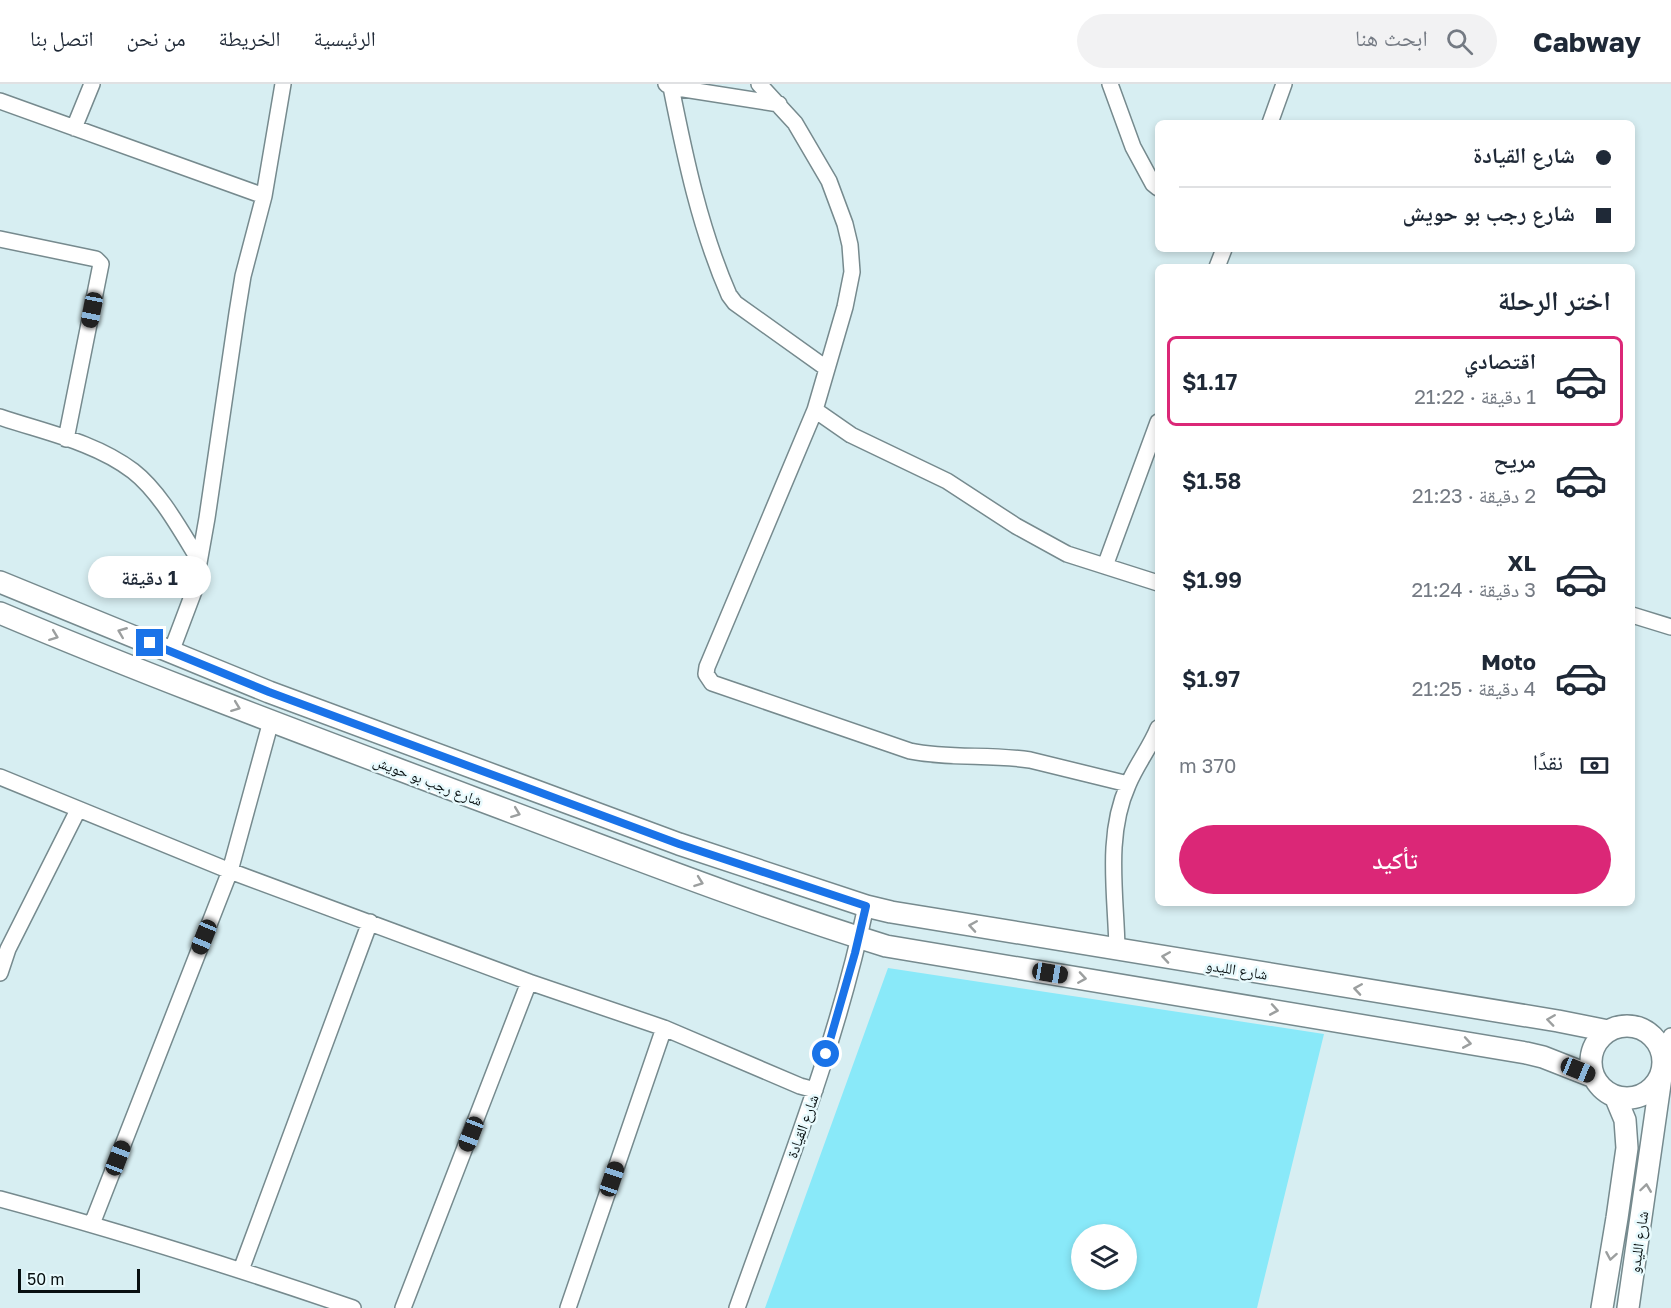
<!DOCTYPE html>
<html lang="ar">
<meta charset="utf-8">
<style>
:root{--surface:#fff;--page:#f2f2f3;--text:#1f2937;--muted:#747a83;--line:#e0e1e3;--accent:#db2777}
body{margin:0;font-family:"Golos Text","Noto Naskh Arabic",sans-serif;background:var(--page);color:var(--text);direction:rtl;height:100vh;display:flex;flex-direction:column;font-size:22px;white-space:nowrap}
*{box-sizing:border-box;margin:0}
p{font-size:20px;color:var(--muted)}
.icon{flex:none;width:33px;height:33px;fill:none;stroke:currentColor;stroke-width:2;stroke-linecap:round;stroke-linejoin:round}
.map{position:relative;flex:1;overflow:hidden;direction:ltr}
.side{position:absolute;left:1155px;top:180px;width:480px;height:642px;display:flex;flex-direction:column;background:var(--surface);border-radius:9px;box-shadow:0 3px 9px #0003;direction:rtl}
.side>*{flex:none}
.banner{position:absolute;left:1155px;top:36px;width:480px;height:132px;border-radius:9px;box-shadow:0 3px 9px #0003;direction:rtl;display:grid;align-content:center;height:132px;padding:0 24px;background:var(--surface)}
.fabs{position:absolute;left:1071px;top:1140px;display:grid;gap:12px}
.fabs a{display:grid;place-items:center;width:66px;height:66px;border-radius:50%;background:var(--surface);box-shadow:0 3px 9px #0003;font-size:30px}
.scale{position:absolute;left:18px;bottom:15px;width:122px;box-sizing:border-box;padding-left:6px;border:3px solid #070f10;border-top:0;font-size:16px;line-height:21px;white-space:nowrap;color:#070f10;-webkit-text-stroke:4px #e8fafd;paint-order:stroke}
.end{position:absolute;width:27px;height:27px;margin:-14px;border:8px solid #1a73e8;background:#fff;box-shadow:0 0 0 3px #fff}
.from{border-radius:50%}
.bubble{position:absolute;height:42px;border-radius:21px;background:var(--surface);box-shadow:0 3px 9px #0003;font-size:20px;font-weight:600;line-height:42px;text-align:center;direction:rtl}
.car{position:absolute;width:18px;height:36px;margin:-18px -9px;border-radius:8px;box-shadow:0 0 4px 2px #0007;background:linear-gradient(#222 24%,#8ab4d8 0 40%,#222 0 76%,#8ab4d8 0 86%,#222 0)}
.banner b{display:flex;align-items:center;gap:21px;height:57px;font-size:22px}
.banner b+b{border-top:2px solid var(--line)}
.banner i{width:15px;height:15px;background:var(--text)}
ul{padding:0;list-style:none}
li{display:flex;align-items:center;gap:18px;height:90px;margin:0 12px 9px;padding:0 12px;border:3px solid transparent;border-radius:9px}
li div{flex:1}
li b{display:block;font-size:22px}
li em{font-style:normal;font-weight:600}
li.selected{border-color:var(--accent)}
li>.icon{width:54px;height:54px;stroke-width:1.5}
h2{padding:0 24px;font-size:27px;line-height:72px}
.pay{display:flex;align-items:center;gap:15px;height:66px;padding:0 24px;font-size:22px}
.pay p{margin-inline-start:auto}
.button{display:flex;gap:12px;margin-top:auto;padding:12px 24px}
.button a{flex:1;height:69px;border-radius:36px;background:var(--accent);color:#fff;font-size:24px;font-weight:600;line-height:69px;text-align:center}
header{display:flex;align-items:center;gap:36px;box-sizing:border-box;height:84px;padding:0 30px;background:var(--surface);border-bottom:2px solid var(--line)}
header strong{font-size:28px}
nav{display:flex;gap:33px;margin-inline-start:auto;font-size:21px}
.search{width:420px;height:54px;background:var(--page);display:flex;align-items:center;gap:15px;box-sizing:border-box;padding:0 21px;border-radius:33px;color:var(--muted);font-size:22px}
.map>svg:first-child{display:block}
.green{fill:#89e9f9;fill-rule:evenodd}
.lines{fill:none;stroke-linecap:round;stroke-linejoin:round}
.minor-casing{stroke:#768a8e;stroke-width:18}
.secondary-casing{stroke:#768a8e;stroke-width:24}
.minor{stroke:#fff;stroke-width:15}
.secondary{stroke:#fff;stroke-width:21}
.oneway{stroke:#9c9f9f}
.route{stroke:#1a73e8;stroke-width:8}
.labels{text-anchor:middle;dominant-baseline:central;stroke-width:5;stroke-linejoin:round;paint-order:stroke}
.street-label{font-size:15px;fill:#070f10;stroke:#e8fafd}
</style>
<header>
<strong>Cabway</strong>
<div class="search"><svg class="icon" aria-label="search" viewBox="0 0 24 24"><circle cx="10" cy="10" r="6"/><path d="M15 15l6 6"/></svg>ابحث هنا</div>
<nav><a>الرئيسية</a><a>الخريطة</a><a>من نحن</a><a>اتصل بنا</a></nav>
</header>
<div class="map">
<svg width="1671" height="1224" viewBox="0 0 1671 1224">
<rect width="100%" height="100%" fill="#d7eef2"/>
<!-- green -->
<path class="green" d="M 888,884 L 1324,950 L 1257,1224 L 765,1224 ZM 1126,1150 L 1126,1196 L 1082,1196 L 1082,1150 Z"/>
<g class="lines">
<!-- minor casing -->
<g class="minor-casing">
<path id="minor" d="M 666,0 L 671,3 L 779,20
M 759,0 L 795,39 L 829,97 L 845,140 L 850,161 L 852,188 L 845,223 L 815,326 L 851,351 L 947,397 L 1016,442 L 1067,470 L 1158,499
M 1110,0 L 1133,63 L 1153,100 L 1158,104
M 671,3 C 685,73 700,145 729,211 L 735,219 L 826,284
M 0,17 L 264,112
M 1270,39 L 1284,0
M 74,44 L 92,0
M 0,155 L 96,175 L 101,180 L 66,355
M 1217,183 L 1224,165
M 815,326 L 707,583 L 706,590 L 712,599 L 910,667 C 949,675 990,670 1030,676 L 1128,700
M 0,333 C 44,348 95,358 133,387 C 160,408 181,447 199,476
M 1105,482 L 1158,338
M 1632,531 L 1671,543
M 171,568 L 194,507 L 207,434 L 237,229 L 243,192 L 264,112 L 283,0
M 0,693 L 230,787 L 529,898 L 664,944 L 800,1002 L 815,1006
M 1117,865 C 1116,811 1105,752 1128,701 C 1136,681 1150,664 1158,644
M 0,889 L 8,865 L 78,726
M 1663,972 L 1671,952
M 0,1115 C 119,1147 236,1184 353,1224
M 92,1140 L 230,787 L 271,637
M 241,1186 L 370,838
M 403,1224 L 529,898
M 568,1224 L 664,944
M 737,1224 C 784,1092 837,960 866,822"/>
</g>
<!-- secondary casing -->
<g class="secondary-casing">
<path id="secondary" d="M 0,498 L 269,608 L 679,760 L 866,822 L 891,828 L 1558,937 L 1608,947
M 0,529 C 156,595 316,654 474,714 C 611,765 747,819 886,862 L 1526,969 L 1543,973 L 1594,993
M1591 978a36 36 0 1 1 72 0a36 36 0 1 1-72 0Z
M 1602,1224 L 1617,1134 L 1627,1064 L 1625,1036 L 1615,1012
M 1628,1224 L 1662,986"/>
</g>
<!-- minor -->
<use href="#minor" class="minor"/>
<!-- secondary -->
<use href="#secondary" class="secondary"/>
</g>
<!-- one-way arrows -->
<defs><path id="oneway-chevron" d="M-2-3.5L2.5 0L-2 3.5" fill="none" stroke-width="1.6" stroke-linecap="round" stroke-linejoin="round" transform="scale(1.5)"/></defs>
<g class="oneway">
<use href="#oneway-chevron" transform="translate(122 548) rotate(-158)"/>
<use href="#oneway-chevron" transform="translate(54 552) rotate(21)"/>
<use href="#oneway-chevron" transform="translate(236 623) rotate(21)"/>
<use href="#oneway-chevron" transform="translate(516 729) rotate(21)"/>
<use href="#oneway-chevron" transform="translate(699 798) rotate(20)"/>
<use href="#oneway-chevron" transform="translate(973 842) rotate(-171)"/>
<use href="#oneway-chevron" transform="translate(1166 873) rotate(-171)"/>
<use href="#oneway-chevron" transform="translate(1082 894) rotate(9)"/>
<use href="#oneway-chevron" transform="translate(1358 905) rotate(-171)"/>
<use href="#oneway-chevron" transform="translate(1274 926) rotate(10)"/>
<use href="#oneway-chevron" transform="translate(1551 936) rotate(-172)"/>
<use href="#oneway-chevron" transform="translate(1467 959) rotate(10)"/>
<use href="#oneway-chevron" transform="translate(1646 1104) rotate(-82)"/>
<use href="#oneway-chevron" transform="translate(1611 1172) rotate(100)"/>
</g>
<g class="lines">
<!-- route -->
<path class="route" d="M 150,559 L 269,608 L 679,760 L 866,822 L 855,869 L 826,970"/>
</g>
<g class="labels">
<!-- street labels -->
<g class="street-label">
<text transform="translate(428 696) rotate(21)">شارع رجب بو حويش</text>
<text transform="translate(1237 885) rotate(9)">شارع الليدو</text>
<text transform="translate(802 1042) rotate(-70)">شارع القيادة</text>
<text transform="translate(1638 1158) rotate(-82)">شارع الليدو</text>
</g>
</g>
</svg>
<div class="fabs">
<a><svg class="icon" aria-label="layers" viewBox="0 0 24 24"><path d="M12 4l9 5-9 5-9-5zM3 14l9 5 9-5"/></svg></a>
</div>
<div class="scale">50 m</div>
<i class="end from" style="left:826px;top:970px"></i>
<i class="end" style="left:150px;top:559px"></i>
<div class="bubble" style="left:88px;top:472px;width:123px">1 دقيقة</div>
<i class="car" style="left:92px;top:226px;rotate:191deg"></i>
<i class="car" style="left:204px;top:853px;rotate:202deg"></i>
<i class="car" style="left:1050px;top:889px;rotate:99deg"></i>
<i class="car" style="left:1578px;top:986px;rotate:112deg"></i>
<i class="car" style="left:471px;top:1050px;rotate:201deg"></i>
<i class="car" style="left:118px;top:1074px;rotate:21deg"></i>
<i class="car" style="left:612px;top:1095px;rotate:19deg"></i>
<div class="banner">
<b><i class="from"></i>شارع القيادة</b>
<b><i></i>شارع رجب بو حويش</b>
</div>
<section class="side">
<h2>اختر الرحلة</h2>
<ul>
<li class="selected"><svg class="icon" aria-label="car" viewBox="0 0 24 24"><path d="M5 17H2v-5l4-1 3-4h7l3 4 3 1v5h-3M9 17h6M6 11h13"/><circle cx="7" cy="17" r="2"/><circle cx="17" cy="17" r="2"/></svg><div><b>اقتصادي</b><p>1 دقيقة · 21:22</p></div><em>$1.17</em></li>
<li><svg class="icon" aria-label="car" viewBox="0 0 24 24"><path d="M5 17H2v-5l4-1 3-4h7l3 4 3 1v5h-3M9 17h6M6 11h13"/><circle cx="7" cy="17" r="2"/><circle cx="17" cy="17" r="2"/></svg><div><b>مريح</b><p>2 دقيقة · 21:23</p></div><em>$1.58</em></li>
<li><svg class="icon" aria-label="car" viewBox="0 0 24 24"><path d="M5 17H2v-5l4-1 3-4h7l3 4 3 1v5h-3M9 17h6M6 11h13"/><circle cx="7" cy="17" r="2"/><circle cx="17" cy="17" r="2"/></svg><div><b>XL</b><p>3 دقيقة · 21:24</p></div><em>$1.99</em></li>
<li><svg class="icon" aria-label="car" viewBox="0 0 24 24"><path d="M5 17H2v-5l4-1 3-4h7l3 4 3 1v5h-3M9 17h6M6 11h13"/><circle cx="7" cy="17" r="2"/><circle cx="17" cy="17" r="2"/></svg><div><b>Moto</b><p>4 دقيقة · 21:25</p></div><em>$1.97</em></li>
</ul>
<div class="pay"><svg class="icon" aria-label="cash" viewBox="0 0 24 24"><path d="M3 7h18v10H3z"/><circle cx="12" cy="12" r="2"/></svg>نقدًا<p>370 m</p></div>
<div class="button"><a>تأكيد</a></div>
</section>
</div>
